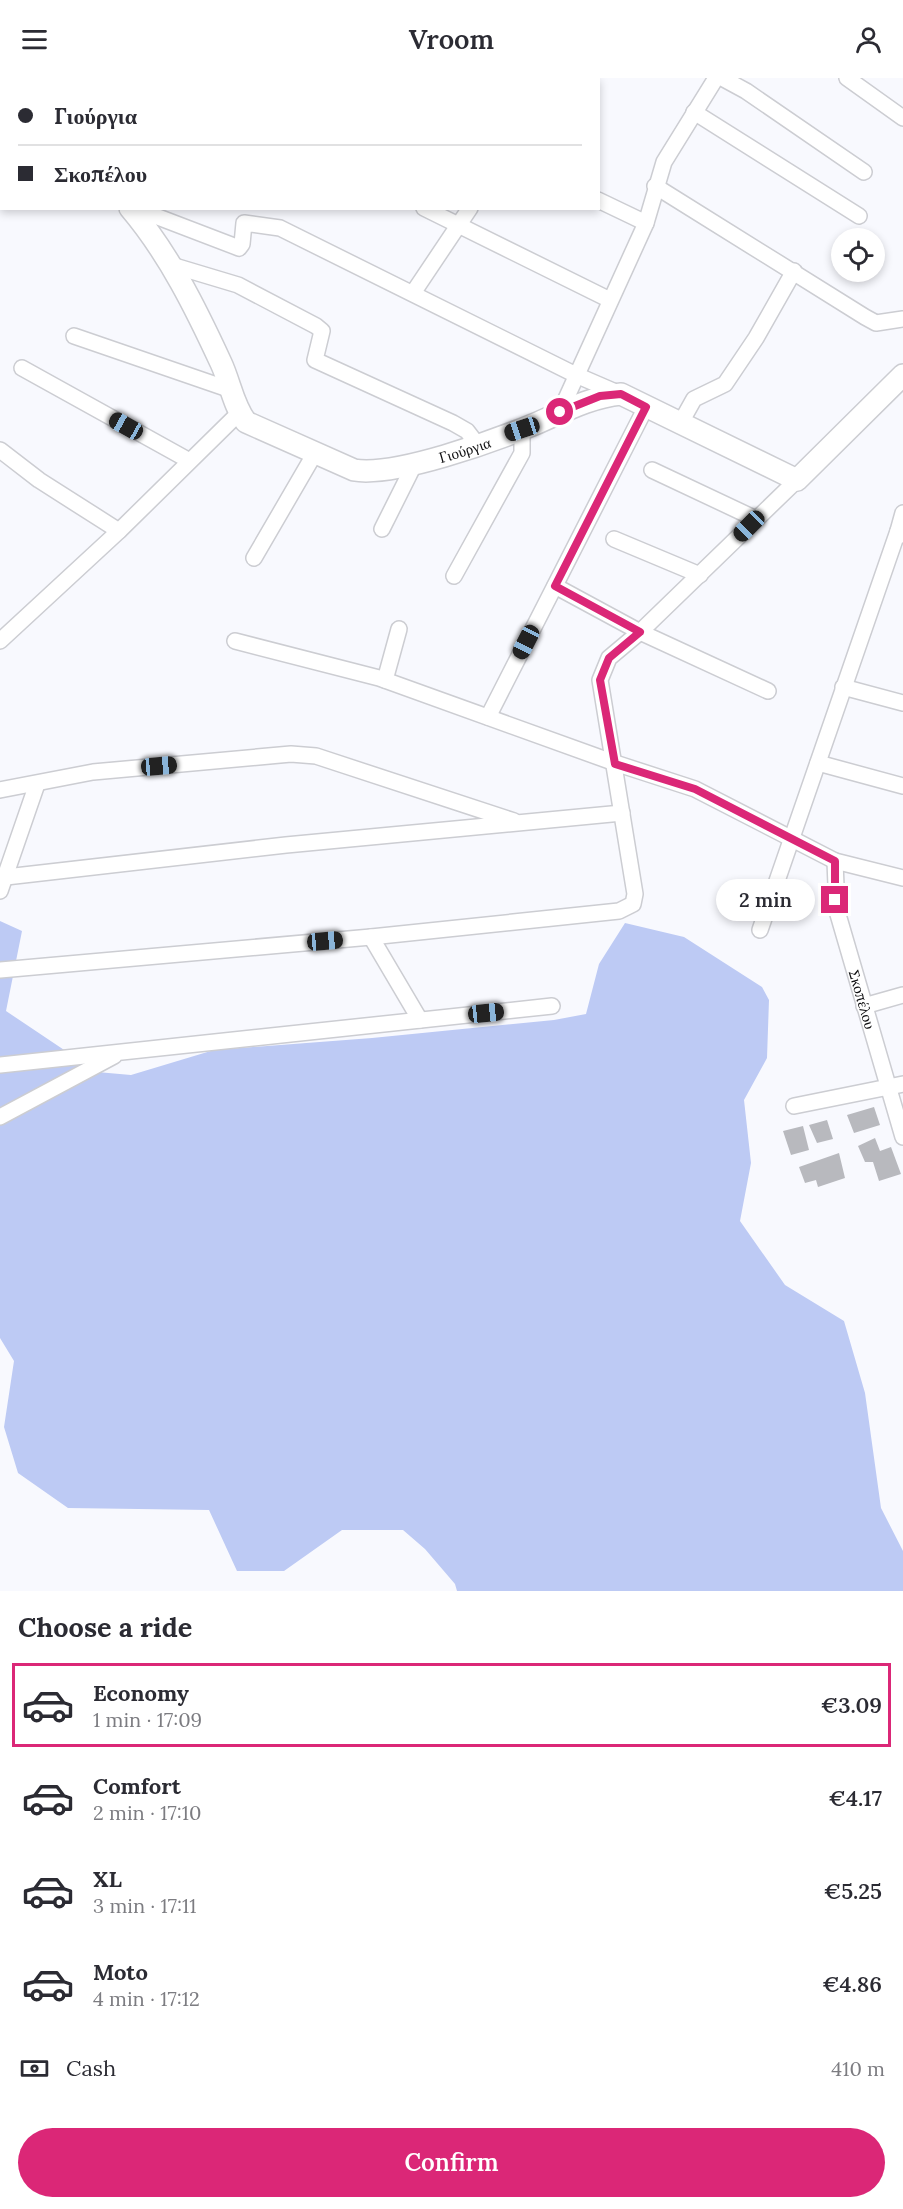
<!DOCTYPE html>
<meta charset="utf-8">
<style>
:root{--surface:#fff;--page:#f7f7f7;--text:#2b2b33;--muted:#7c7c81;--line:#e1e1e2;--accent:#db2777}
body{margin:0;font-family:Lora,serif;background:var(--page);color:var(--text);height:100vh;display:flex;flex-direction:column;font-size:22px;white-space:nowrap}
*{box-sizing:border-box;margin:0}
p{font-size:20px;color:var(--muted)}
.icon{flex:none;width:33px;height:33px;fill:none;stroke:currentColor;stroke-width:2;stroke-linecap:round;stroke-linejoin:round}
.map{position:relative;height:1513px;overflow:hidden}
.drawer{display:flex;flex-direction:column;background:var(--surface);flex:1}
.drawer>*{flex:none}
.hud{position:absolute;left:0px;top:0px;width:600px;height:132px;box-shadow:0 3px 9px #0003;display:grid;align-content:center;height:132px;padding:0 18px;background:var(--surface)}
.buttons{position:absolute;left:831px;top:150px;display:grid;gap:12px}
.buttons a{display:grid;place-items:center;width:54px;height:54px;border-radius:50%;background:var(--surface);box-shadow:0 3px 9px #0003;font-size:30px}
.end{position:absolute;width:27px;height:27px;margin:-14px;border:8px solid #db2777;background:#fff;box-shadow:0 0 0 3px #fff}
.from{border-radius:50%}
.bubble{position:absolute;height:42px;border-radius:21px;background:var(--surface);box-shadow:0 3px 9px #0003;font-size:20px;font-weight:600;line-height:42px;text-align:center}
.car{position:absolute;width:18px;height:36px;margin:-18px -9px;border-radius:8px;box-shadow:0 0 4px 2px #0007;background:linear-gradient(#222 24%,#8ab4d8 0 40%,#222 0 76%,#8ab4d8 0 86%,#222 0)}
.hud b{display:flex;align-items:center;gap:21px;height:57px;font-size:22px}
.hud b+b{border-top:2px solid var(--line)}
.hud i{width:15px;height:15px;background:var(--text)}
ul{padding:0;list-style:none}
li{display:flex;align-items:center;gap:18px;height:84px;margin:0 12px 9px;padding:0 6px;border:3px solid transparent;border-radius:0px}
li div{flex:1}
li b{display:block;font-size:22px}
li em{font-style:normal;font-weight:600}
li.current{border-color:var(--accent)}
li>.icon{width:54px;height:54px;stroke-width:1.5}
h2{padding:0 18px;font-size:27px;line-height:72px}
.pay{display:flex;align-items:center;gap:15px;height:66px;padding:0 18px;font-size:22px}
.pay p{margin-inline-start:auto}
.primary-button{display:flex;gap:12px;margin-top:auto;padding:12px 18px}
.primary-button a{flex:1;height:69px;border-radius:36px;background:var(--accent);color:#fff;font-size:24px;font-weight:600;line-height:69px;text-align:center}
header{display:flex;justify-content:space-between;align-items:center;height:78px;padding:0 18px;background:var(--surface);font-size:27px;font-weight:600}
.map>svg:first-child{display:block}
.forest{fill:#bdcaf4}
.building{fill:#b8b9be}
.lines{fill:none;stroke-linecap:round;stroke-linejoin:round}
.street-casing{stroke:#cccdd2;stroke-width:18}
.secondary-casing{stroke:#cccdd2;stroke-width:24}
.street{stroke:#fff;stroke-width:15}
.secondary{stroke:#fff;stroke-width:21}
.route{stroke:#db2777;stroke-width:8}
.labels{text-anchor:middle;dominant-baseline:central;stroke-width:5;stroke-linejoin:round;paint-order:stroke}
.street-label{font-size:15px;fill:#0c0c0e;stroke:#fff}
</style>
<header><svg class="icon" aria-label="menu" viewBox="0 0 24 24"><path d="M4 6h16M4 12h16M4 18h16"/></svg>Vroom<svg class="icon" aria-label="person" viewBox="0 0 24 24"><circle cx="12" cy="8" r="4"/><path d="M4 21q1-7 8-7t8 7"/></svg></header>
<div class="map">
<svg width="903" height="1513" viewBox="0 0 903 1513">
<rect width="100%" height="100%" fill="#f8f9fe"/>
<!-- forest -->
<path class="forest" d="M 0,843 L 22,853 L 6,933 L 97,994 L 131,997 L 214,972 L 372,960 L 554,942 L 586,936 L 599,886 L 625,845 L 684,859 L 762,909 L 769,922 L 767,980 L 744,1022 L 751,1085 L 740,1143 L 785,1207 L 844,1243 L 865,1315 L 881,1430 L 903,1473 L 903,1513 L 457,1513 L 455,1506 L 425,1471 L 403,1452 L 342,1452 L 284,1493 L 237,1493 L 209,1432 L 68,1430 L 18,1395 L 4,1349 L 14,1283 L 0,1260 Z"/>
<!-- building -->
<path class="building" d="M 874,1029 L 880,1047 L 854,1055 L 847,1037 Z
M 827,1042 L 833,1061 L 817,1065 L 809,1047 Z
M 803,1048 L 809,1072 L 791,1077 L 783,1053 Z
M 875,1060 L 880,1073 L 891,1069 L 901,1096 L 879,1103 L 873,1084 L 865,1084 L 858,1068 Z
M 839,1075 L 845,1100 L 818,1109 L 816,1102 L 805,1105 L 799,1089 Z"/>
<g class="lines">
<!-- street casing -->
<g class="street-casing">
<g id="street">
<path d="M 307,0 L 312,2"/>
<path d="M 722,0 L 746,13 L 864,94"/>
<path d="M 847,0 L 903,40"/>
<path d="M 112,2 L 113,0"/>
<path d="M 566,2 L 567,0"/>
<path d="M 694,34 L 859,138"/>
<path d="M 0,65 L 2,63"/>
<path d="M 655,108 L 865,239 L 876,245 L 903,241"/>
<path d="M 598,122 L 646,145"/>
<path d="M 424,130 L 610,222"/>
<path d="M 137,139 L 158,139 L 239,170 L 242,166 L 244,145 L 280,150 L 576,297 L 620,316"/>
<path d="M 168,186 L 238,207 L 316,248 L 322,253 L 315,282 L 453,345 L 467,353 L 477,366"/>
<path d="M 413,215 L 470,130"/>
<path d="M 74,258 L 231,312"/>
<path d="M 22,290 L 188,382"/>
<path d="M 560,334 L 646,145 L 664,84 L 716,0"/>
<path d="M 680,346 L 694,321 L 725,306 L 756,260 L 794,193"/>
<path d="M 0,372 L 39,402 L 119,453"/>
<path d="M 652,392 L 756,441"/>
<path d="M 903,435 L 898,453 L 903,457"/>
<path d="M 382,451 L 415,385"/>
<path d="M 614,461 L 700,497"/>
<path d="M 254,480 L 315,375"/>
<path d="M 454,498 L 522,375 L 522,351"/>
<path d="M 555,508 L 640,554 L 768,613"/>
<path d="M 0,563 L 119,453 L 239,335"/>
<path d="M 235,563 L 379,600 L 615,685 L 695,711 L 835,783 L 903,800"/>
<path d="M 385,602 L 399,551"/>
<path d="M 843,609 L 903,625"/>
<path d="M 488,639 L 646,329"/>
<path d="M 818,685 L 903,708"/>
<path d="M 0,712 L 93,694 L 291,676 L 316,678 L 514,743"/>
<path id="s1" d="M 835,783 L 837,833 L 903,1059"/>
<path d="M 6,799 L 286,767 L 622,735"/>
<path d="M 0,813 L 37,706"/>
<path d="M 760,852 L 898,453"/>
<path d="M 371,859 L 420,942"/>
<path d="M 0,892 L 371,859 L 619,833 L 633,826 L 635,816 L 600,602 L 609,580 L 640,554 L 797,402"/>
<path d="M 864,928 L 903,917"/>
<path d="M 0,987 L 552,928"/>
<path d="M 794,1028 L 903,1006"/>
<path d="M 0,1039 L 114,978"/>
</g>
</g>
<!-- secondary casing -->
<g class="secondary-casing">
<g id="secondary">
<path d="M 0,9 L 2,10"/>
<path id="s2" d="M 130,130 C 169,176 196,231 221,285 C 230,304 233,327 246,344 L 354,392 C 395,399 494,363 535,346 C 563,334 590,319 621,316 L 797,402 L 903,297"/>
</g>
</g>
<!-- street -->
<use href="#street" class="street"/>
<!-- secondary -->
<use href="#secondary" class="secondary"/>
</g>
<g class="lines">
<!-- route -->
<path class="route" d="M 560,334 L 600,318 L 621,316 L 646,329 L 555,508 L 640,554 L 609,580 L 600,602 L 615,686 L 695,711 L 835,783 L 835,822"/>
</g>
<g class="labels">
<!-- street labels -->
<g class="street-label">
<text stroke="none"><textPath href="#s2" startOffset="476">Γιούργια</textPath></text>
<text stroke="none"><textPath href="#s1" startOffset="142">Σκοπέλου</textPath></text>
</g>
</g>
</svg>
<div class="buttons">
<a><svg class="icon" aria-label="locate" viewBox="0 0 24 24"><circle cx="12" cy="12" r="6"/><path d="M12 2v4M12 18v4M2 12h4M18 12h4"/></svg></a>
</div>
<i class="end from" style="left:560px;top:334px"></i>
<i class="end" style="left:835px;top:822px"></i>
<div class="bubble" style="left:716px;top:801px;width:99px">2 min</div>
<i class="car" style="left:126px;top:348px;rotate:299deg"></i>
<i class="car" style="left:522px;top:351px;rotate:252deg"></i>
<i class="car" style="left:749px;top:448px;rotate:225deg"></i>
<i class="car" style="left:526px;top:564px;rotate:207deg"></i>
<i class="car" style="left:159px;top:688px;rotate:85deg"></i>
<i class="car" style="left:325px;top:863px;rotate:85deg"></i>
<i class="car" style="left:486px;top:935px;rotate:84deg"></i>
<div class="hud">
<b><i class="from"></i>Γιούργια</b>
<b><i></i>Σκοπέλου</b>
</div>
</div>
<section class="drawer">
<h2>Choose a ride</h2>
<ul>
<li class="current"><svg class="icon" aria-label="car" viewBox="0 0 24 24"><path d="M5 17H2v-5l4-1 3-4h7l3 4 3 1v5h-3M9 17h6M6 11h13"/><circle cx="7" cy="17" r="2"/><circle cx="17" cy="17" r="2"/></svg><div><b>Economy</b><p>1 min · 17:09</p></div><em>€3.09</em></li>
<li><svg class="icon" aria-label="car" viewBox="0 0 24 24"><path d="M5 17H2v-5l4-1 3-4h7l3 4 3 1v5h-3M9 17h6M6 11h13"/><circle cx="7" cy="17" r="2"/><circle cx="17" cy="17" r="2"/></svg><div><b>Comfort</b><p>2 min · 17:10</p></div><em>€4.17</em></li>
<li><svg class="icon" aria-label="car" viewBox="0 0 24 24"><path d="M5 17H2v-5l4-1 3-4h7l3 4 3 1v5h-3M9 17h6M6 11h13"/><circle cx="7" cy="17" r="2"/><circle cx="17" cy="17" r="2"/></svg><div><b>XL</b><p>3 min · 17:11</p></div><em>€5.25</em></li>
<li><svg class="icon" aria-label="car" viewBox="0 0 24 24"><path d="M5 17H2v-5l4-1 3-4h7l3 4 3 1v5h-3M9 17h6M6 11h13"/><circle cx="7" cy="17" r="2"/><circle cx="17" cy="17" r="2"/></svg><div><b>Moto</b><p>4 min · 17:12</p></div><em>€4.86</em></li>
</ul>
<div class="pay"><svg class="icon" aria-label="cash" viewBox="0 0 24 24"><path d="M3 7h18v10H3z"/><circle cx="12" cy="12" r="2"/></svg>Cash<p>410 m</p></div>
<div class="primary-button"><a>Confirm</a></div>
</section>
